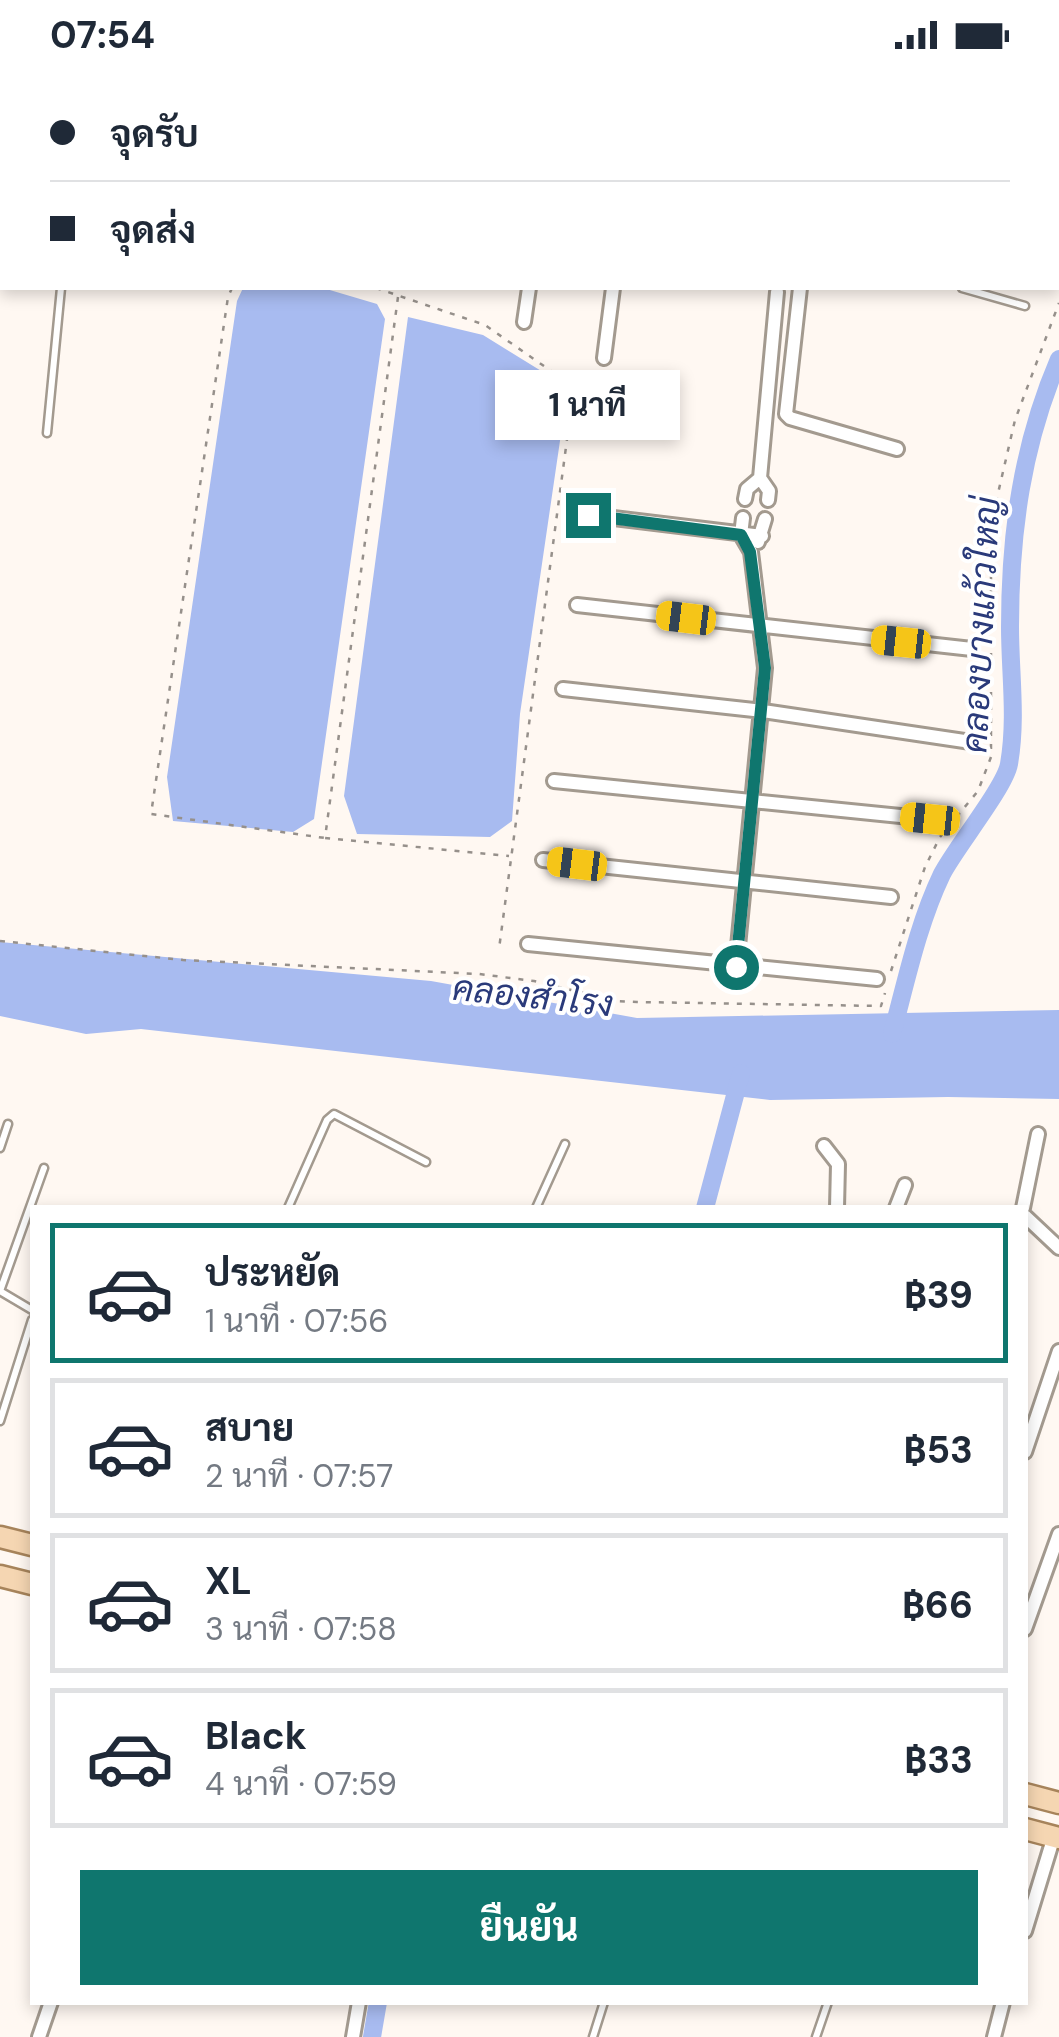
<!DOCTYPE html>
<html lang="th">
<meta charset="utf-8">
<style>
:root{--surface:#fff;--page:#f6f6f7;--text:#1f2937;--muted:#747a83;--line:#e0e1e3;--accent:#0f766e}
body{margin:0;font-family:"DM Sans",Sarabun,sans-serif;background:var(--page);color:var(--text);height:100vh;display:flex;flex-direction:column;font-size:38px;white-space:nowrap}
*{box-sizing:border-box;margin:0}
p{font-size:32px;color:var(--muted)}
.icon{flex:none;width:55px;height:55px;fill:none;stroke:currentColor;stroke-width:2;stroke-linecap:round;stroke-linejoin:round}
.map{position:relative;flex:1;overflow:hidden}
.panel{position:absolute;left:30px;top:1135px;width:998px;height:800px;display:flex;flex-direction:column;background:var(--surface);border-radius:0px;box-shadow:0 5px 15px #0003}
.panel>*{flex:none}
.guide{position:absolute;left:0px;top:0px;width:1060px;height:220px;box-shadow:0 5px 15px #0003;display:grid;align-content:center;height:220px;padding:0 50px;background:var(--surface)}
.end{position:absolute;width:45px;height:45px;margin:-22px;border:12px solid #0f766e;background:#fff;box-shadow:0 0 0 5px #fff}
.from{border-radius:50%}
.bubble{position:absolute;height:70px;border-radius:0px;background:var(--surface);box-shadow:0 5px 15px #0003;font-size:32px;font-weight:700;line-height:70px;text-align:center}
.car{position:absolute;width:30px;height:60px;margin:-30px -15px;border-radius:12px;box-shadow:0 0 8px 2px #0007;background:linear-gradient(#f5c518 24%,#345 0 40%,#f5c518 0 76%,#345 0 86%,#f5c518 0)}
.guide b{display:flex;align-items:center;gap:35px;height:95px;font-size:38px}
.guide b+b{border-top:2px solid var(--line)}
.guide i{width:25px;height:25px;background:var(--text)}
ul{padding:18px 0 0;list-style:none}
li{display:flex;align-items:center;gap:30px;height:140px;margin:0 20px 15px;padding:0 30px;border:5px solid var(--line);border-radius:0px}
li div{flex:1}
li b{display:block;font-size:38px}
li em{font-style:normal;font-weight:700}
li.selected{border-color:var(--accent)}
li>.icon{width:90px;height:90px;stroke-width:1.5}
.primary-button{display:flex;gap:20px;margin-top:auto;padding:20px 50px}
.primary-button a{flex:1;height:115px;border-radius:0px;background:var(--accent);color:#fff;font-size:40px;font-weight:700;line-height:115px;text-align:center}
.status{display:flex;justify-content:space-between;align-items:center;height:70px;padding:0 50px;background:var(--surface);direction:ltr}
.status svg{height:28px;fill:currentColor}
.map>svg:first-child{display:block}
.water{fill:#a8bbf0}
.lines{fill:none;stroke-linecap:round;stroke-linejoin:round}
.canal{stroke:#a8bbf0;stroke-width:18}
.service-casing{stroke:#a39a8f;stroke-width:11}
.minor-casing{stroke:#a39a8f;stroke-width:18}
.secondary-casing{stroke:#a39a8f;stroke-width:22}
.primary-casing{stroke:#a7845b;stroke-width:25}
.path{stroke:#96908b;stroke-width:2.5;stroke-dasharray:5 8;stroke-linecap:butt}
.service{stroke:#fff;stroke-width:6}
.minor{stroke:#fff;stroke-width:12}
.secondary{stroke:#faebd8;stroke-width:18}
.primary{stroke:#f5d6b2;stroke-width:20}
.route{stroke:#0f766e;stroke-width:12}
.labels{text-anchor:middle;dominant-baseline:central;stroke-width:8;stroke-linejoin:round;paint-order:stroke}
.water-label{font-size:35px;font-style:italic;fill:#2a3a7a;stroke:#fff}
</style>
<div class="status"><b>07:54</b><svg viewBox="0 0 49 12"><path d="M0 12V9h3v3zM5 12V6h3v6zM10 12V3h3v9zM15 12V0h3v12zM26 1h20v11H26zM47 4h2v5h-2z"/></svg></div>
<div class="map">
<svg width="1059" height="1967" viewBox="0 0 1059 1967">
<rect width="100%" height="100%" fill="#fff8f2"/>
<!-- water -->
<path class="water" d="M 243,218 L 323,218 L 377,234 L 385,249 L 314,749 L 293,762 L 173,751 L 167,707 L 237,231 Z
M 408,247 L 483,265 L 551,307 L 567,323 L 520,644 L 512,751 L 490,767 L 357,764 L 344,726 Z
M 0,872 L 431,911 L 637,948 L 1059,940 L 1059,1029 L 948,1027 L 770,1030 L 141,959 L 86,964 L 0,946 Z"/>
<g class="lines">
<!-- canal -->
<path class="canal" d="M 892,964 C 906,912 918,854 942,804 C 956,777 1005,717 1009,694 C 1017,648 1010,603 1010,557 C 1010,463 1022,375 1059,289
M 705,1138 L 741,1003
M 372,1967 L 378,1932"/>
<!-- service casing -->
<g class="service-casing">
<path id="service" d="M 51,2 L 51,0
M 110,2 L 110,0
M 562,2 L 563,0
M 955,2 L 956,0
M 962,218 L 1025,236
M 47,363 L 61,218
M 0,1078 L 8,1054
M 288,1138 L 327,1050 L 334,1044 L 426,1092
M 536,1138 L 565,1074
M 0,1221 L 44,1098
M 0,1221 L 32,1240
M 0,1351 L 32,1250
M 593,1967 L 604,1932
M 816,1967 L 828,1932"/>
</g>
<!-- minor casing -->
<g class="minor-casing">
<path id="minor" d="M 187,2 L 187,0
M 370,2 L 371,0
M 438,2 L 438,0
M 641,2 L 642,0
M 738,2 L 739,0
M 872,2 L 873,0
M 800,218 L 786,344 L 790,348 L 897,379
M 524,252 L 529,218
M 604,288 L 613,218
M 745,429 L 747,419 L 760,408
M 768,430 L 769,421 L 760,408 L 777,222
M 589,445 L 762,466
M 758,472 L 765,449
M 577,535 L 972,579
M 563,619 L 763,641 L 971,672
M 554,711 L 930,749
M 543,790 L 891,827
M 528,874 L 877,909
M 736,897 L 765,598 L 751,482 L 741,465 L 743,448
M 824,1076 L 838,1094 L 837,1138
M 896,1138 L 905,1115
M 1023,1138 L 1038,1064
M 1025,1146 L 1059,1178
M 1025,1382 L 1059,1281
M 1025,1559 L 1059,1464
M 1025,1861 L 1054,1766
M 39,1967 L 51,1932
M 353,1967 L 359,1932
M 994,1967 L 1003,1932"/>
</g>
<!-- secondary casing -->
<g class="secondary-casing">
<path id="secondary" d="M 0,46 L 2,47
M 1058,188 L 1059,189"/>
</g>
<!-- primary casing -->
<g class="primary-casing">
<path id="primary" d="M 0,1467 L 32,1475
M 0,1506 L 32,1514
M 1025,1724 L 1059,1733
M 1025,1759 L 1059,1768"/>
</g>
<!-- path -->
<path class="path" d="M 232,218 L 228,227 L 151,744 L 325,768
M 376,218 L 485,255 L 574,317 L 499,879
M 398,227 L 325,768 L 509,786
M 0,871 L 183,890 L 479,904 L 534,911 L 617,931 L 637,932 L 881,936 L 885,923
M 891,901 L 925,797 L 940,767 L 978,721 L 991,687 L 991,480 L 996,432 L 1015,350 L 1059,233"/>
<!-- service -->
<use href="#service" class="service"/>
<!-- minor -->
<use href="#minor" class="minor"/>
<!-- secondary -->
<use href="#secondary" class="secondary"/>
<!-- primary -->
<use href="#primary" class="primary"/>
</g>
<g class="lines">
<!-- route -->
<path class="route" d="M 588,445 L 741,465 L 750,482 L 765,598 L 736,897"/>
</g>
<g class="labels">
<!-- water labels -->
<g class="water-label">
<text transform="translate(981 555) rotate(-87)">คลองบางแก้วใหญ่</text>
<text transform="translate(533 926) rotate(6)">คลองสำโรง</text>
</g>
</g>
</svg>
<i class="end from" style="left:736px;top:897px"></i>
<i class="end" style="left:588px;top:445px"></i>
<div class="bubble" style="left:495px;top:300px;width:185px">1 นาที</div>
<i class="car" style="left:686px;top:548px;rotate:277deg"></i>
<i class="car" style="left:901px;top:572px;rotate:276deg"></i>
<i class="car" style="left:930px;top:749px;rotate:276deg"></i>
<i class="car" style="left:577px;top:794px;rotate:277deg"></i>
<div class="guide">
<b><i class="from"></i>จุดรับ</b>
<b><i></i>จุดส่ง</b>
</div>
<section class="panel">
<ul>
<li class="selected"><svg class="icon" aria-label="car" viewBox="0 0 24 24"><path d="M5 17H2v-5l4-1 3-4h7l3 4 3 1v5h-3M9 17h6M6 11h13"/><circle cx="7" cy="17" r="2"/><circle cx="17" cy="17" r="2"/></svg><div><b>ประหยัด</b><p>1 นาที · 07:56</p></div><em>฿39</em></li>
<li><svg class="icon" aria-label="car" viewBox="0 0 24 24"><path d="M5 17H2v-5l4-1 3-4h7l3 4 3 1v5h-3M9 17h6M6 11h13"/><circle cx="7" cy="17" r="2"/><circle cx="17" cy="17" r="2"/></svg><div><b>สบาย</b><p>2 นาที · 07:57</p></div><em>฿53</em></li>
<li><svg class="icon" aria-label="car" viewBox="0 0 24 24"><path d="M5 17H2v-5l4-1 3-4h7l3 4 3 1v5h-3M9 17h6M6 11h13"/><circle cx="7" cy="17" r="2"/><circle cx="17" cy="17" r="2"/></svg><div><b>XL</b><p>3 นาที · 07:58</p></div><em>฿66</em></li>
<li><svg class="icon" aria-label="car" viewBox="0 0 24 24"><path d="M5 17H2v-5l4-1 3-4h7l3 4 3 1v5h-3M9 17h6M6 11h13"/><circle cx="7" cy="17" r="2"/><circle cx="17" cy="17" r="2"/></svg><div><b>Black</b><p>4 นาที · 07:59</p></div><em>฿33</em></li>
</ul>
<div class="primary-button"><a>ยืนยัน</a></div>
</section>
</div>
